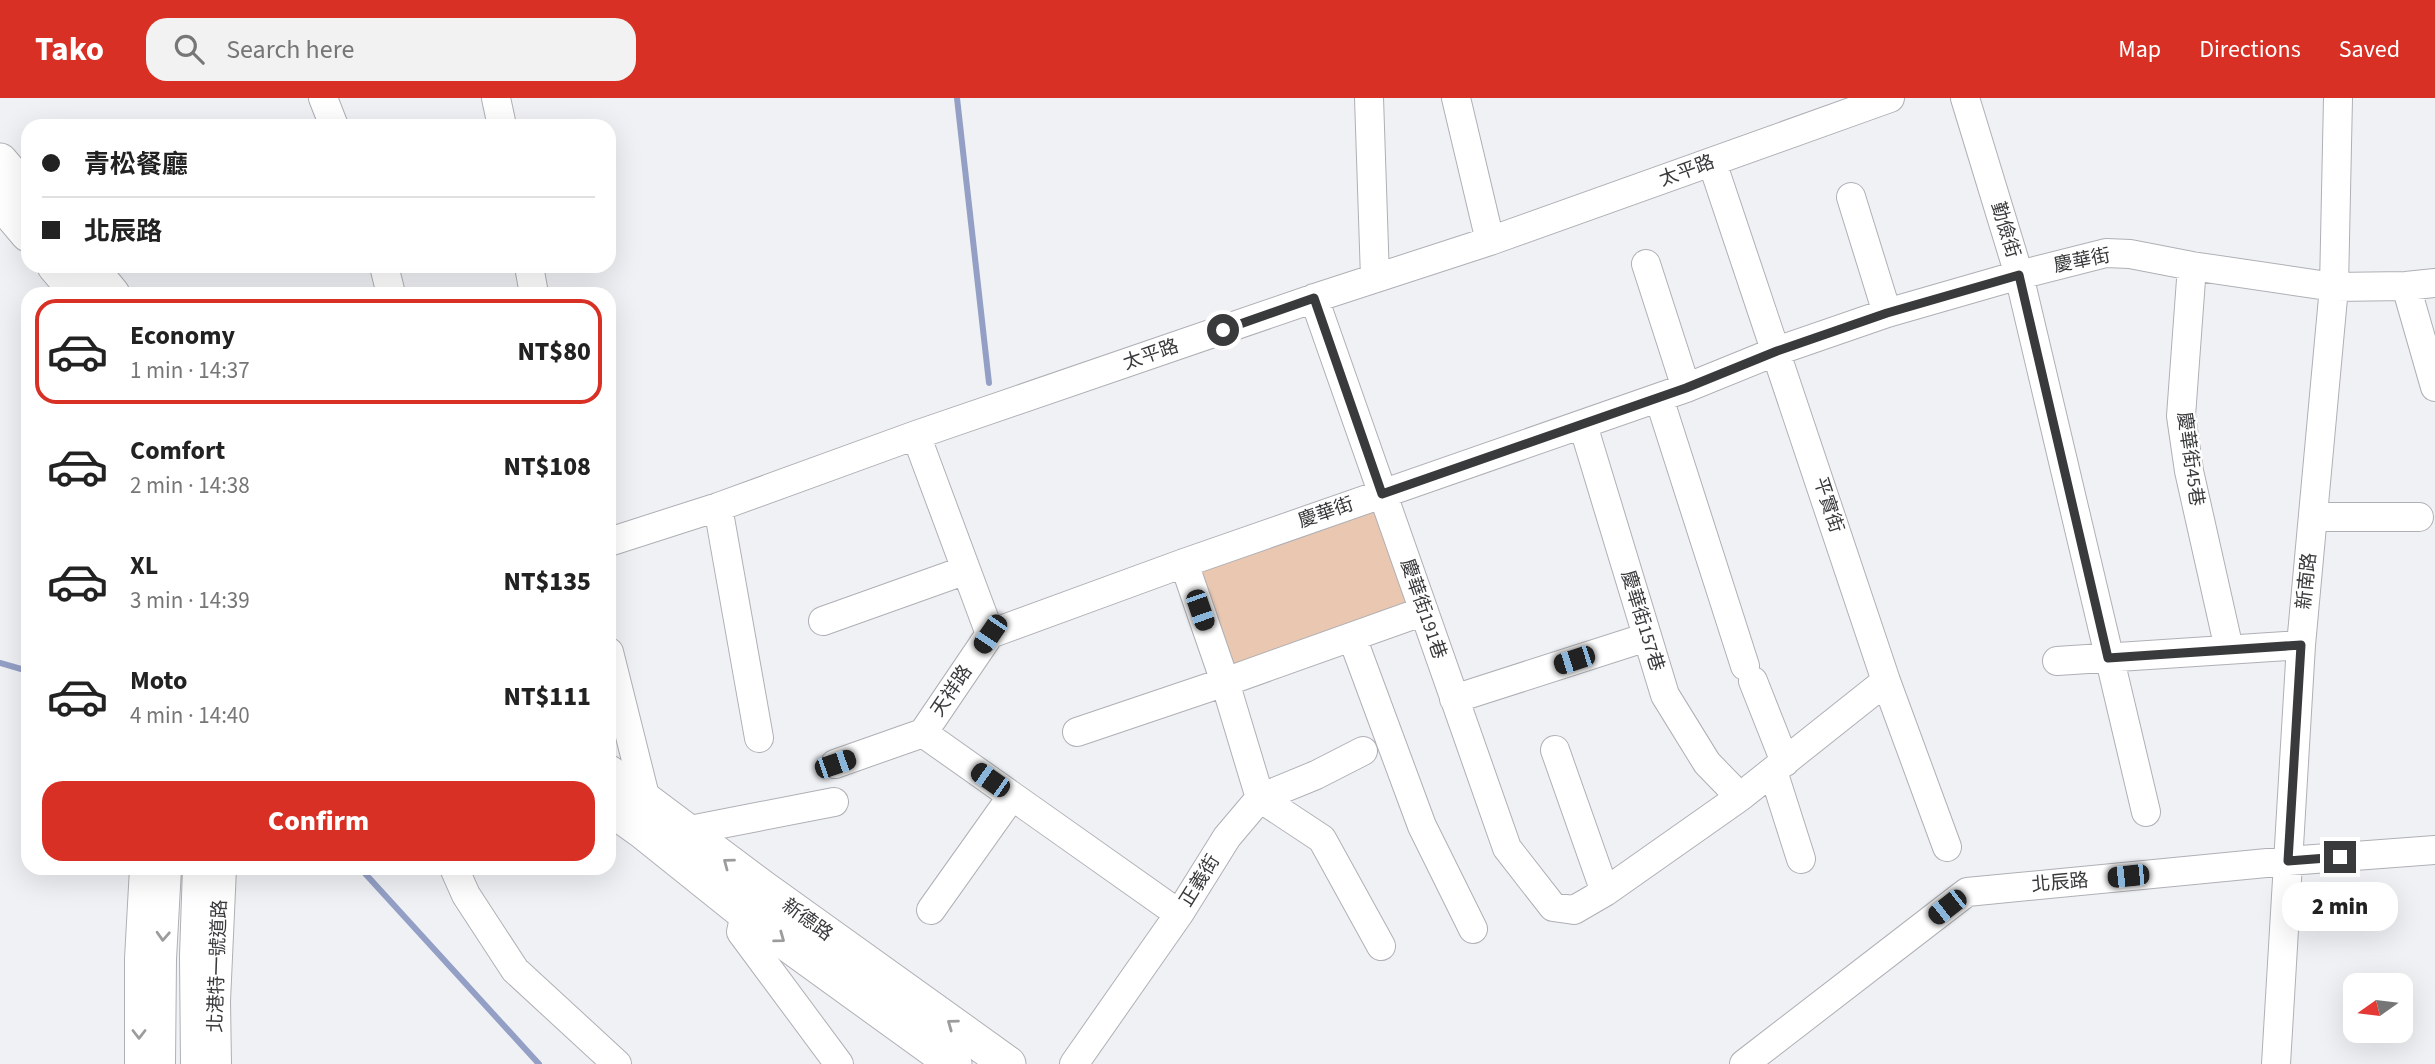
<!DOCTYPE html>
<meta charset="utf-8">
<style>
:root{--surface:#fff;--page:#f2f2f2;--text:#222;--muted:#767676;--line:#e0e0e0;--accent:#d93025}
body{margin:0;font-family:"Source Sans 3","Noto Sans TC",sans-serif;background:var(--page);color:var(--text);height:100vh;display:flex;flex-direction:column;font-size:26px;white-space:nowrap}
*{box-sizing:border-box;margin:0}
p{font-size:23px;color:var(--muted)}
.icon{flex:none;width:38px;height:38px;fill:none;stroke:currentColor;stroke-width:2;stroke-linecap:round;stroke-linejoin:round}
.map{position:relative;flex:1;overflow:hidden}
.details{position:absolute;left:21px;top:189px;width:595px;height:588px;display:flex;flex-direction:column;background:var(--surface);border-radius:21px;box-shadow:0 7px 28px #0002}
.details>*{flex:none}
.hud{position:absolute;left:21px;top:21px;width:595px;height:154px;border-radius:21px;box-shadow:0 7px 28px #0002;display:grid;align-content:center;height:154px;padding:0 21px;background:var(--surface)}
.needle{width:46px;rotate:256deg}
.controls{position:absolute;left:2343px;top:875px;display:grid;gap:14px}
.controls a{display:grid;place-items:center;width:70px;height:70px;border-radius:14px;background:var(--surface);box-shadow:0 7px 28px #0002;font-size:35px}
.end{position:absolute;width:32px;height:32px;margin:-16px;border:9px solid #393a3b;background:#fff;box-shadow:0 0 0 4px #fff}
.from{border-radius:50%}
.bubble{position:absolute;height:49px;border-radius:21px;background:var(--surface);box-shadow:0 7px 28px #0002;font-size:23px;font-weight:800;line-height:49px;text-align:center}
.car{position:absolute;width:21px;height:42px;margin:-21px -10px;border-radius:9px;box-shadow:0 0 5px 2px #0007;background:linear-gradient(#222 24%,#8ab4d8 0 40%,#222 0 76%,#8ab4d8 0 86%,#222 0)}
.hud b{display:flex;align-items:center;gap:24px;height:66px;font-size:26px}
.hud b+b{border-top:2px solid var(--line)}
.hud i{width:18px;height:18px;background:var(--text)}
ul{padding:12px 0 0;list-style:none}
li{display:flex;align-items:center;gap:21px;height:105px;margin:0 14px 10px;padding:0 7px;border:4px solid transparent;border-radius:21px}
li div{flex:1}
li b{display:block;font-size:26px}
li em{font-style:normal;font-weight:800}
li.on{border-color:var(--accent)}
li>.icon{width:63px;height:63px;stroke-width:1.5}
.primary-button{display:flex;gap:14px;margin-top:auto;padding:14px 21px}
.primary-button a{flex:1;height:80px;border-radius:21px;background:var(--accent);color:#fff;font-size:28px;font-weight:800;line-height:80px;text-align:center}
header{display:flex;align-items:center;gap:42px;box-sizing:border-box;height:98px;padding:0 35px;background:var(--accent);color:#fff}
header strong{font-size:33px}
nav{display:flex;gap:38px;margin-inline-start:auto;font-size:24px}
.search{width:490px;height:63px;background:var(--page);display:flex;align-items:center;gap:18px;box-sizing:border-box;padding:0 24px;border-radius:21px;color:var(--muted);font-size:26px}
.map>svg:first-child{display:block}
.green{fill:#eac7b0}
.lines{fill:none;stroke-linecap:round;stroke-linejoin:round}
.stream{stroke:#939fc5;stroke-width:6}
.minor-casing{stroke:#afb0b5;stroke-width:30}
.major-casing{stroke:#afb0b5;stroke-width:37}
.minor{stroke:#fff;stroke-width:28}
.major{stroke:#fff;stroke-width:35}
.oneway{stroke:#9c9c9d}
.route{stroke:#393a3b;stroke-width:9}
.labels{text-anchor:middle;dominant-baseline:central;stroke-width:5;stroke-linejoin:round;paint-order:stroke}
.street-label{font-size:19px;fill:#393a3b;stroke:#fff}
</style>
<header>
<strong>Tako</strong>
<div class="search"><svg class="icon" aria-label="search" viewBox="0 0 24 24"><circle cx="10" cy="10" r="6"/><path d="M15 15l6 6"/></svg>Search here</div>
<nav><a>Map</a><a>Directions</a><a>Saved</a></nav>
</header>
<div class="map">
<svg width="2435" height="966" viewBox="0 0 2435 966">
<rect width="100%" height="100%" fill="#eff1f5"/>
<!-- green -->
<path class="green" d="M 1383,396 L 1424,513 L 1225,584 L 1184,465 Z"/>
<g class="lines">
<!-- stream -->
<path class="stream" d="M 957,0 L 989,285
M 0,565 L 28,573
M 360,770 L 539,966"/>
<!-- minor casing -->
<g class="minor-casing">
<path id="minor" d="M 323,0 L 334,28
M 496,0 L 502,28
M 1369,0 L 1375,180
M 1456,0 L 1490,143
M 1965,0 L 2019,177 L 2146,714
M 1712,64 L 1886,583 L 1947,749
M 1851,99 L 1887,215
M 1646,166 L 1686,290
M 384,168 L 391,196
M 529,168 L 534,196
M 2192,168 L 2181,318 L 2189,373 L 2229,551
M 2406,188 L 2435,289
M 1314,200 L 1507,750 L 1553,809 L 1574,812 L 1605,794 L 1740,699 L 1886,583
M 1659,300 L 1745,568
M 1583,327 L 1665,597 L 1707,665 L 1740,699
M 916,337 L 990,536
M 718,409 L 759,640
M 2313,419 L 2419,419
M 609,444 L 718,409 L 916,337 L 1321,198 L 1490,143 L 1890,0
M 1184,465 L 1225,584 L 1260,700
M 823,523 L 966,472
M 990,536 L 1184,465 L 1686,290 L 1777,253 L 1887,215 L 2019,177 L 2106,155 L 2130,156 L 2192,168 L 2334,189 L 2406,188 L 2435,185
M 990,536 L 923,635 L 1179,816
M 1352,539 L 1422,728 L 1473,831
M 609,554 L 646,702 L 646,711
M 2057,563 L 2301,547
M 1753,583 L 1785,664
M 1454,601 L 1647,539
M 1077,634 L 1225,584 L 1424,513
M 1555,652 L 1605,794
M 835,666 L 923,635
M 1773,673 L 1801,761
M 1260,700 L 1322,741 L 1381,848
M 685,733 L 834,704
M 454,770 L 466,797 L 515,872 L 617,966
M 755,802 L 745,815 L 741,834 L 839,966
M 931,812 L 1012,698
M 139,966 L 139,861 L 144,770
M 161,966 L 162,861 L 167,770
M 195,966 L 194,858 L 197,770
M 217,966 L 216,903 L 222,770
M 1074,966 L 1179,816 L 1227,739 L 1260,700 L 1316,677 L 1363,653
M 1744,966 L 1967,794 L 2288,763 L 2435,752
M 2276,966 L 2301,547 L 2334,189 L 2338,0"/>
</g>
<!-- major casing -->
<g class="major-casing">
<path id="major" d="M 0,63 L 28,96
M 0,103 L 28,136
M 55,168 L 79,196
M 89,168 L 112,196
M 609,675 L 764,791 L 1008,966
M 609,709 L 644,734 L 745,815 L 954,966"/>
</g>
<!-- minor -->
<use href="#minor" class="minor"/>
<!-- major -->
<use href="#major" class="major"/>
</g>
<!-- one-way arrows -->
<defs><path id="oneway-chevron" d="M-2-3.5L2.5 0L-2 3.5" fill="none" stroke-width="1.6" stroke-linecap="round" stroke-linejoin="round" transform="scale(1.75)"/></defs>
<g class="oneway">
<use href="#oneway-chevron" transform="translate(728 765) rotate(-143)"/>
<use href="#oneway-chevron" transform="translate(163 838) rotate(93)"/>
<use href="#oneway-chevron" transform="translate(780 840) rotate(36)"/>
<use href="#oneway-chevron" transform="translate(952 926) rotate(-144)"/>
<use href="#oneway-chevron" transform="translate(139 936) rotate(90)"/>
</g>
<g class="lines">
<!-- route -->
<path class="route" d="M 1223,232 L 1314,200 L 1382,396 L 1686,290 L 1777,253 L 1887,215 L 2019,177 L 2108,560 L 2301,547 L 2288,763 L 2340,759"/>
</g>
<g class="labels">
<!-- street labels -->
<g class="street-label">
<text transform="translate(1687 73) rotate(-20)">太平路</text>
<text transform="translate(2005 132) rotate(73)">勤儉街</text>
<text transform="translate(2082 163) rotate(-11)">慶華街</text>
<text transform="translate(1151 257) rotate(-19)">太平路</text>
<text transform="translate(2190 361) rotate(82)">慶華街45巷</text>
<text transform="translate(1828 407) rotate(72)">平實街</text>
<text transform="translate(1326 415) rotate(-19)">慶華街</text>
<text transform="translate(2307 483) rotate(-84)">新南路</text>
<text transform="translate(1423 511) rotate(71)">慶華街191巷</text>
<text transform="translate(1642 523) rotate(73)">慶華街157巷</text>
<text transform="translate(952 593) rotate(-56)">天祥路</text>
<text transform="translate(1200 783) rotate(-58)">正義街</text>
<text transform="translate(2060 785) rotate(-5)">北辰路</text>
<text transform="translate(807 822) rotate(36)">新德路</text>
<text transform="translate(218 868) rotate(-88)">北港特一號道路</text>
</g>
</g>
</svg>
<div class="controls">
<a><svg class="needle" viewBox="-14 -14 28 28"><path d="M0-13l5 13h-10z" fill="#e53935"/><path d="M0 13l5-13h-10z" fill="#767676"/></svg></a>
</div>
<i class="end from" style="left:1223px;top:232px"></i>
<i class="end" style="left:2340px;top:759px"></i>
<div class="bubble" style="left:2282px;top:784px;width:116px">2 min</div>
<i class="car" style="left:1200px;top:512px;rotate:161deg"></i>
<i class="car" style="left:990px;top:536px;rotate:214deg"></i>
<i class="car" style="left:1574px;top:562px;rotate:252deg"></i>
<i class="car" style="left:835px;top:666px;rotate:71deg"></i>
<i class="car" style="left:990px;top:682px;rotate:305deg"></i>
<i class="car" style="left:2128px;top:778px;rotate:264deg"></i>
<i class="car" style="left:1947px;top:809px;rotate:232deg"></i>
<div class="hud">
<b><i class="from"></i>青松餐廳</b>
<b><i></i>北辰路</b>
</div>
<section class="details">
<ul>
<li class="on"><svg class="icon" aria-label="car" viewBox="0 0 24 24"><path d="M5 17H2v-5l4-1 3-4h7l3 4 3 1v5h-3M9 17h6M6 11h13"/><circle cx="7" cy="17" r="2"/><circle cx="17" cy="17" r="2"/></svg><div><b>Economy</b><p>1 min · 14:37</p></div><em>NT$80</em></li>
<li><svg class="icon" aria-label="car" viewBox="0 0 24 24"><path d="M5 17H2v-5l4-1 3-4h7l3 4 3 1v5h-3M9 17h6M6 11h13"/><circle cx="7" cy="17" r="2"/><circle cx="17" cy="17" r="2"/></svg><div><b>Comfort</b><p>2 min · 14:38</p></div><em>NT$108</em></li>
<li><svg class="icon" aria-label="car" viewBox="0 0 24 24"><path d="M5 17H2v-5l4-1 3-4h7l3 4 3 1v5h-3M9 17h6M6 11h13"/><circle cx="7" cy="17" r="2"/><circle cx="17" cy="17" r="2"/></svg><div><b>XL</b><p>3 min · 14:39</p></div><em>NT$135</em></li>
<li><svg class="icon" aria-label="car" viewBox="0 0 24 24"><path d="M5 17H2v-5l4-1 3-4h7l3 4 3 1v5h-3M9 17h6M6 11h13"/><circle cx="7" cy="17" r="2"/><circle cx="17" cy="17" r="2"/></svg><div><b>Moto</b><p>4 min · 14:40</p></div><em>NT$111</em></li>
</ul>
<div class="primary-button"><a>Confirm</a></div>
</section>
</div>
